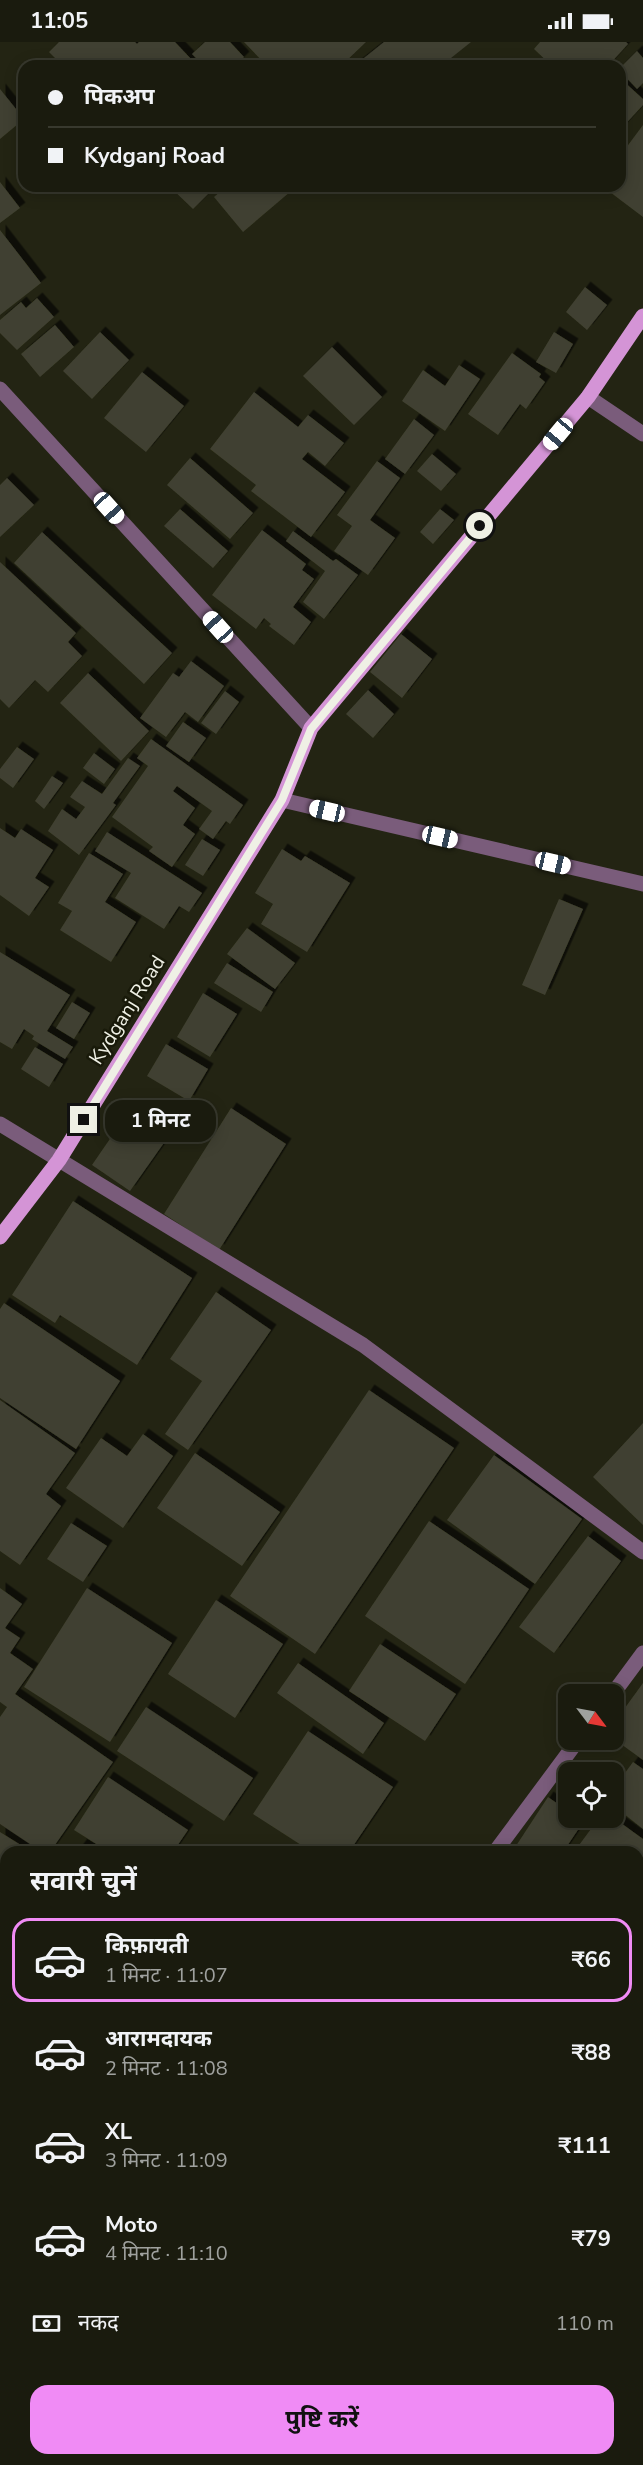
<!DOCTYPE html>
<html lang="hi">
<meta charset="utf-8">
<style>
:root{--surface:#1a1b0e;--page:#27281c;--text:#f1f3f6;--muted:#9fa19e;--line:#38392e;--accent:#f08bf5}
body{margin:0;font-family:"Nunito Sans","Noto Sans Devanagari",sans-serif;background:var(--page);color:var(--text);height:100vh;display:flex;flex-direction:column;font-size:22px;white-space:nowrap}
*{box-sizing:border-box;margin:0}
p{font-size:20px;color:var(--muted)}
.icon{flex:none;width:33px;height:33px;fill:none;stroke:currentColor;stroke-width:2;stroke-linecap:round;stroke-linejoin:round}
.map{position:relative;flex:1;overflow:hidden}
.panel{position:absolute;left:0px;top:1804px;width:644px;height:620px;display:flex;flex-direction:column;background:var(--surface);border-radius:18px 18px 0 0;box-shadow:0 3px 15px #0003,0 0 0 2px var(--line)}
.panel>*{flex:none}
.banner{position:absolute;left:18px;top:18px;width:608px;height:132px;border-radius:18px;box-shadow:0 3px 15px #0003,0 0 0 2px var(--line);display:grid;align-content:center;height:132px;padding:0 30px;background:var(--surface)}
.needle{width:39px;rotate:122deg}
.controls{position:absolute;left:558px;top:1642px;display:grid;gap:12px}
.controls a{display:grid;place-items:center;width:66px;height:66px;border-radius:12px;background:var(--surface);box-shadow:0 3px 15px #0003,0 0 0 2px var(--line);font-size:30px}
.end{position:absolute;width:27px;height:27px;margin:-14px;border:8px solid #eff0e5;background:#111;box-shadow:0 0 0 3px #111}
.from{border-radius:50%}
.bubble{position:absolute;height:42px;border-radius:18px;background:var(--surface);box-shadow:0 3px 15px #0003,0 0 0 2px var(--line);font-size:20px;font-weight:700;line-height:42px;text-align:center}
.car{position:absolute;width:18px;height:36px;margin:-18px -9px;border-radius:8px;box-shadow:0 0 4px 2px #0007;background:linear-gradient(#fff 24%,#345 0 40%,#fff 0 76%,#345 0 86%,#fff 0)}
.banner b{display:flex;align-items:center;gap:21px;height:57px;font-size:22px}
.banner b+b{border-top:2px solid var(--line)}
.banner i{width:15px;height:15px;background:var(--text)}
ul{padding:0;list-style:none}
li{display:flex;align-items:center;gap:18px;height:84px;margin:0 12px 9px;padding:0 18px;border:3px solid transparent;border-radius:18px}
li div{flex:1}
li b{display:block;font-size:22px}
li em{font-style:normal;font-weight:700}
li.selected{border-color:var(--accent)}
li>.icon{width:54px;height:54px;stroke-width:1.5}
h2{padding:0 30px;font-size:27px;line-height:72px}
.pay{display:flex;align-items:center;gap:15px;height:66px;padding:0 30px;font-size:22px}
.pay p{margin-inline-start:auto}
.action{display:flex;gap:12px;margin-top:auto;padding:12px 30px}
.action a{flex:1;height:69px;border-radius:18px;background:var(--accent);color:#111;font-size:24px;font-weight:700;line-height:69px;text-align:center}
.status{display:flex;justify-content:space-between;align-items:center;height:42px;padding:0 30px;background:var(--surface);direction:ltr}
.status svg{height:16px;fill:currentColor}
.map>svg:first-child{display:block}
.building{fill:#404130;filter:url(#shadow)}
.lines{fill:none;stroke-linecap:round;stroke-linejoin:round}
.minor{stroke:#7a5c7b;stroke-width:15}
.major{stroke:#d494d6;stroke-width:15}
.route{stroke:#eff0e5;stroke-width:8}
.labels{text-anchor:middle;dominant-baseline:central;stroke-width:5;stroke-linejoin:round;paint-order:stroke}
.street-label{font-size:20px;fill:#eff0e5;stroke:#191a0a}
</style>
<div class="status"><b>11:05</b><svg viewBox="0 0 49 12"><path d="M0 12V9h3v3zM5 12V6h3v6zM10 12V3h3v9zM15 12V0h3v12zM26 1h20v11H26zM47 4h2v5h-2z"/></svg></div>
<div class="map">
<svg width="643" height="2423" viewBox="0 0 643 2423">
<defs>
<filter id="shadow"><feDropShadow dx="5.5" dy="-5.5" stdDeviation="0" flood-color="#0009"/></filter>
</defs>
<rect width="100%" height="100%" fill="#232413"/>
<!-- building -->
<path class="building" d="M 59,0 L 135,0 L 137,2 L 139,0 L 175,0 L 192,18 L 187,24 L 63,24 L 49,10 Z
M 205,0 L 230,0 L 244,15 L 235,24 L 204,24 L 192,12 Z
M 244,0 L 366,0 L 341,24 L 267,24 Z
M 384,0 L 471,0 L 441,24 L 354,24 Z
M 540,0 L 626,0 L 628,2 L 608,24 L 552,24 L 534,7 Z
M 637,9 L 643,16 L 643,41 L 637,47 L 620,29 L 620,26 Z
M 620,36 L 643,57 L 643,63 L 620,88 Z
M 0,47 L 24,77 L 0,97 Z
M 643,83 L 643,175 L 602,144 L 620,144 L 620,114 Z
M 0,140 L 20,166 L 0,181 Z
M 169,144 L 216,144 L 193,167 Z
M 227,144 L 297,144 L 243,190 L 214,155 Z
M 0,188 L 41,241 L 0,273 Z
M 585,245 L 607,263 L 587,288 L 566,270 Z
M 37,256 L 54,275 L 17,308 L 0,291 L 0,278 L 21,260 L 26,266 Z
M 55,283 L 74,305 L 40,335 L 21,312 Z
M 100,290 L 129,318 L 92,357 L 63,329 Z
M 554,290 L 573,302 L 556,331 L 536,320 Z
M 332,305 L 382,355 L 354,383 L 303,334 Z
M 512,311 L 541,332 L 539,335 L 545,340 L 526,367 L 520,362 L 498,393 L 468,372 Z
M 459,323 L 480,337 L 445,389 L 402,359 L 423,328 L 445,344 Z
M 142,330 L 184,364 L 146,410 L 104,376 Z
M 254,350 L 298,385 L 308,373 L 344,401 L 325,424 L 308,410 L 302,417 L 345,450 L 311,495 L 251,449 L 256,443 L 210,407 Z
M 414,377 L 434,393 L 405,432 L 385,417 Z
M 432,412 L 456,432 L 441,449 L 417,429 Z
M 190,416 L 253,471 L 230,497 L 167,443 Z
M 377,419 L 400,436 L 370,478 L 395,496 L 368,533 L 334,509 L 352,484 L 337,473 Z
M 7,436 L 34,463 L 0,495 L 0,443 Z
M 180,467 L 228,509 L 213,526 L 164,484 Z
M 440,467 L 454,478 L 433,502 L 420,490 Z
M 262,488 L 306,522 L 302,528 L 314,537 L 293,565 L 311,580 L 294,603 L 269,584 L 271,582 L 264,576 L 256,587 L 212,553 Z
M 293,489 L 333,519 L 336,517 L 358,533 L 324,577 L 303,560 L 325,529 L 286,499 Z
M 42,490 L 172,611 L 144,642 L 14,521 Z
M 0,520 L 76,591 L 68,600 L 82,614 L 48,650 L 35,638 L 9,666 L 0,657 Z
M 401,592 L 432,617 L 402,656 L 370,630 Z
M 191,619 L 224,644 L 198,680 L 185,670 L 166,695 L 140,676 L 173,631 L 179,635 Z
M 88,631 L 149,689 L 121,719 L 60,661 Z
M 368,648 L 394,672 L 373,696 L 346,672 Z
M 225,649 L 239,660 L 216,692 L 201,681 Z
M 183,680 L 206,696 L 189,720 L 166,704 Z
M 151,697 L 243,763 L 230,782 L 226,779 L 213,797 L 199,787 L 212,769 L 177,744 L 173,749 L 195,766 L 183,783 L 195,792 L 172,825 L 149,809 L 153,805 L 112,775 L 148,724 L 137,716 Z
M 17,705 L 34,717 L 13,746 L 0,736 L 0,727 Z
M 94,711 L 115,727 L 104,742 L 83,726 Z
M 128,716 L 140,724 L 113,761 L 116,763 L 79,813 L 48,789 L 62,767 L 76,777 L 85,765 L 70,755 L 82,739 L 102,752 Z
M 52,734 L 63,741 L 44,767 L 35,759 Z
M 0,786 L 15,796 L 21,787 L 53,808 L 35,836 L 49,845 L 29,874 L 0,853 Z
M 107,790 L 202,851 L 189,870 L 179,864 L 164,887 L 115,856 L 131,831 L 95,809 Z
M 202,797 L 220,808 L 203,834 L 185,823 Z
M 282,807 L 301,819 L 305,814 L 350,841 L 307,910 L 261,882 L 273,862 L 255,851 Z
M 89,811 L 123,832 L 105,860 L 136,880 L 111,920 L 60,888 L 72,869 L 58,861 Z
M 559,857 L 583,867 L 545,953 L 522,943 Z
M 247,886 L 295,921 L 275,947 L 227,912 Z
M 0,910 L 70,953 L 47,989 L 73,1005 L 65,1017 L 32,997 L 34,994 L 24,987 L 12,1007 L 0,1000 Z
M 227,921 L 273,950 L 261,970 L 214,941 Z
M 203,951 L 237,972 L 210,1015 L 177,995 Z
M 72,960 L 90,971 L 74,997 L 56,986 Z
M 166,1002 L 208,1027 L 189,1059 L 147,1034 Z
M 35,1005 L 63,1022 L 49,1045 L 21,1027 Z
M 231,1066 L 286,1102 L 219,1208 L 164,1172 Z
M 127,1072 L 166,1098 L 130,1149 L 92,1123 Z
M 73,1159 L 192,1236 L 137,1323 L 60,1273 L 55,1281 L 12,1253 Z
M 216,1250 L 271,1288 L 188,1408 L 165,1392 L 202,1339 L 170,1317 Z
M 4,1261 L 120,1339 L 76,1407 L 0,1356 L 0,1267 Z
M 369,1348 L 454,1406 L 315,1612 L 230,1554 Z
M 0,1358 L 75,1411 L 46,1452 L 61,1464 L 20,1523 L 0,1509 Z
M 643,1381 L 643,1483 L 593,1435 Z
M 143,1392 L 173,1414 L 123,1486 L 66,1446 L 101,1396 L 127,1414 Z
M 195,1411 L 280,1470 L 242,1524 L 157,1466 Z
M 494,1413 L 582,1477 L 535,1542 L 447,1478 Z
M 429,1479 L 529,1547 L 465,1642 L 365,1574 Z
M 71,1481 L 107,1504 L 83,1540 L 47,1517 Z
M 588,1494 L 621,1519 L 554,1611 L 519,1585 Z
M 0,1546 L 22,1562 L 5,1586 L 20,1596 L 10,1611 L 33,1627 L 15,1652 L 113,1720 L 50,1810 L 42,1810 L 0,1782 L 0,1675 L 7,1665 L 0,1660 Z
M 87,1546 L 172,1601 L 110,1700 L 24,1645 Z
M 216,1558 L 283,1602 L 235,1676 L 168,1632 Z
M 380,1602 L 456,1652 L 425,1699 L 349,1649 Z
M 298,1621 L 384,1681 L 363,1712 L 277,1651 Z
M 643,1641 L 643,1718 L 614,1697 L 614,1681 Z
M 146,1665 L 253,1736 L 224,1779 L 117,1709 Z
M 308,1689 L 393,1745 L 349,1810 L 312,1810 L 253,1772 Z
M 633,1720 L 643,1727 L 643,1787 L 614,1764 L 614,1746 Z
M 108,1735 L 188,1788 L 173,1810 L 109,1810 L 74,1788 Z
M 548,1755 L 568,1769 L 568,1776 L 579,1776 L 584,1779 L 563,1810 L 512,1810 Z
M 599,1776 L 614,1776 L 643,1797 L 643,1885 L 638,1892 L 638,1810 L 574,1810 Z
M 0,1790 L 32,1810 L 6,1810 L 6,1852 L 0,1861 Z
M 82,1802 L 95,1810 L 76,1810 Z
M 6,1882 L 6,1931 L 0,1927 L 0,1891 Z
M 643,1904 L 643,1971 L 638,1979 L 638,1912 Z
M 0,2002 L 6,2006 L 6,2078 L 0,2086 Z
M 643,2008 L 643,2032 L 638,2028 L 638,2016 Z
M 643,2038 L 643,2073 L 638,2069 L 638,2047 Z
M 6,2085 L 6,2158 L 0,2153 L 0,2094 Z
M 0,2167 L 6,2171 L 6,2256 L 0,2252 Z
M 638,2171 L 643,2175 L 643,2190 L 638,2198 Z
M 0,2257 L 6,2260 L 6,2336 L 0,2333 Z
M 643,2313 L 643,2336 L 638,2333 L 638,2322 Z
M 0,2339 L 6,2342 L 6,2363 L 0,2373 Z
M 638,2412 L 641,2414 L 635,2423 L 571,2423 L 574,2418 L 638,2418 Z
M 10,2418 L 45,2418 L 53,2423 L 7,2423 Z
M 65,2418 L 129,2418 L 126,2423 L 73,2423 Z
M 143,2418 L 219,2418 L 223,2420 L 221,2423 L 140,2423 Z
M 240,2418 L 384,2418 L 392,2423 L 237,2423 Z
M 395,2418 L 545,2418 L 542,2423 L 403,2423 Z"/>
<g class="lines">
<!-- minor -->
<path class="minor" d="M 0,347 L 311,686
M 588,355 L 643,392
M 282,758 L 643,842
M 0,1082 L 363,1303 L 643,1510
M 612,1653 L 643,1611
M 495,1810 L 578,1698
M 0,2410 L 6,2400"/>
<!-- major -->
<path class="major" d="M 0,1195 L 59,1118 L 282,758 L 311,686 L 588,355 L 643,274
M 0,1956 L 6,1960
M 638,2376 L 643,2380"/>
</g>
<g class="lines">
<!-- route -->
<path class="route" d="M 84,1078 L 282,758 L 311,687 L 480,484"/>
</g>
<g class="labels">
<!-- street labels -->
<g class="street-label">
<text transform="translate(127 968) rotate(-58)">Kydganj Road</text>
</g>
</g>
</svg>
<div class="controls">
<a><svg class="needle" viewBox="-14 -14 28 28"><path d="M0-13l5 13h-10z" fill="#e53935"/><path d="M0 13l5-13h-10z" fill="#9fa19e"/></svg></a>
<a><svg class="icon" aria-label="locate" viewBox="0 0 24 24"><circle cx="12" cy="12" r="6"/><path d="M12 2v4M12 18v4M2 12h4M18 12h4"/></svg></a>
</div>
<i class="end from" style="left:480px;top:484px"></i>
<i class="end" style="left:84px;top:1078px"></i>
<div class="bubble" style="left:105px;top:1058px;width:111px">1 मिनट</div>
<i class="car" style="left:558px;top:392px;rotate:220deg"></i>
<i class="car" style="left:109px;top:466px;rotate:138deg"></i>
<i class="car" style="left:218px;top:585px;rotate:318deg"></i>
<i class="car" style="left:327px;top:769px;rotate:283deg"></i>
<i class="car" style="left:440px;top:795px;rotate:103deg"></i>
<i class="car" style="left:553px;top:821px;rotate:103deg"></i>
<div class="banner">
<b><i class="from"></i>पिकअप</b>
<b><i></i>Kydganj Road</b>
</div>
<section class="panel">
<h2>सवारी चुनें</h2>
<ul>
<li class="selected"><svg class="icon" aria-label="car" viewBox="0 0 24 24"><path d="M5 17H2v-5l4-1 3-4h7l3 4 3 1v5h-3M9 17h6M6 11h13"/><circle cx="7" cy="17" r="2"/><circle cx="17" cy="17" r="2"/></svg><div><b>किफ़ायती</b><p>1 मिनट · 11:07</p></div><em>₹66</em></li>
<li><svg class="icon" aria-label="car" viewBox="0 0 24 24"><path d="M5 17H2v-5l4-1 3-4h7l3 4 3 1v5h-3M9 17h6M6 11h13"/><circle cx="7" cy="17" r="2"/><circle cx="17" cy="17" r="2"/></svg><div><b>आरामदायक</b><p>2 मिनट · 11:08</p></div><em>₹88</em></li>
<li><svg class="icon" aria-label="car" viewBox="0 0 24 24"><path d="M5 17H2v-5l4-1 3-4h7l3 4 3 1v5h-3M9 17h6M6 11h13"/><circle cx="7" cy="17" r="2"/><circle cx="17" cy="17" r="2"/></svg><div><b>XL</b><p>3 मिनट · 11:09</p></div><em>₹111</em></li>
<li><svg class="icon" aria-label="car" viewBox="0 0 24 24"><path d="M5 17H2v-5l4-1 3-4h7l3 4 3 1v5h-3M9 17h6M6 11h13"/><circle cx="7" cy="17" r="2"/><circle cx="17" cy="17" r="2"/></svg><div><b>Moto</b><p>4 मिनट · 11:10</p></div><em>₹79</em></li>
</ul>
<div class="pay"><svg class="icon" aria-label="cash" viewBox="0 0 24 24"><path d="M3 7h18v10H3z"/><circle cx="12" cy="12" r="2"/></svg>नकद<p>110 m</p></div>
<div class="action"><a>पुष्टि करें</a></div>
</section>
</div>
